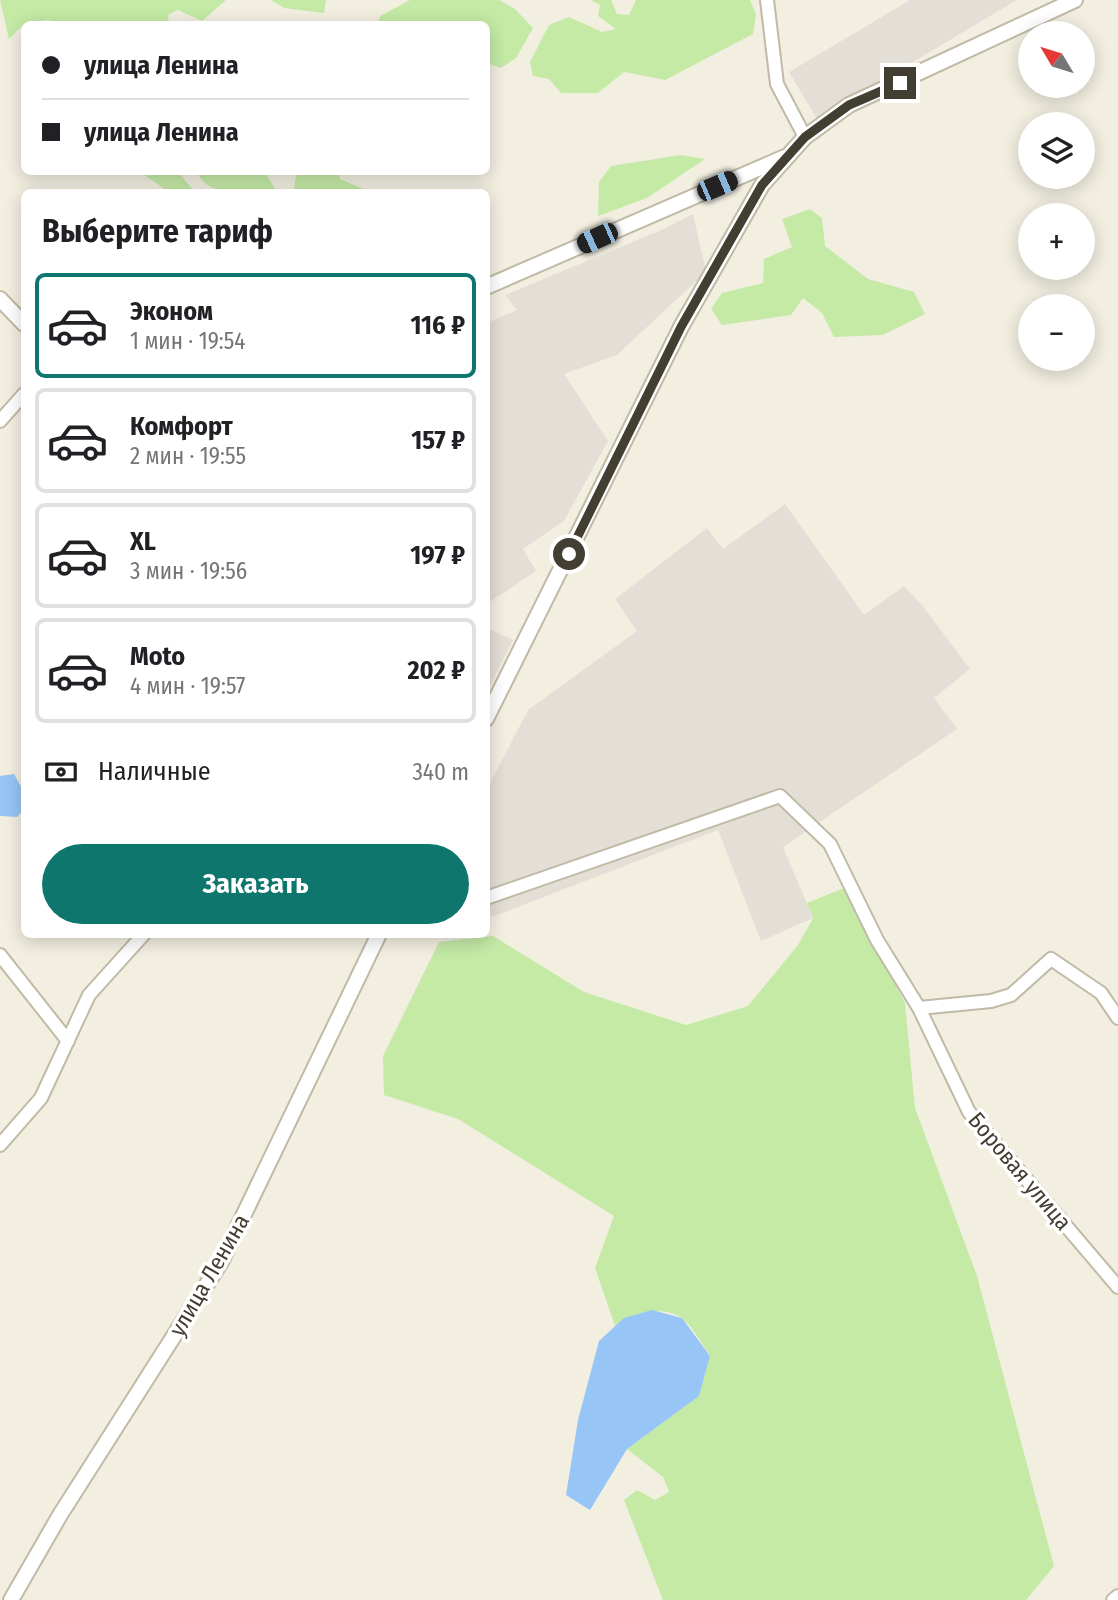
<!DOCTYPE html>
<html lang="ru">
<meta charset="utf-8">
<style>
:root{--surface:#fff;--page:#f2f2f2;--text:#202124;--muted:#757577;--line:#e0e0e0;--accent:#0f766e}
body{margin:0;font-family:"Fira Sans Condensed",sans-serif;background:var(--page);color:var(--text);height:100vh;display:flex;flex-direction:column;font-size:26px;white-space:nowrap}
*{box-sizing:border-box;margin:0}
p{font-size:23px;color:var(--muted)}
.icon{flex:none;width:38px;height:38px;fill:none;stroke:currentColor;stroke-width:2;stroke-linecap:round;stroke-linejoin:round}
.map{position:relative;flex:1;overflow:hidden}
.side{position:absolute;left:21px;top:189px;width:469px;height:749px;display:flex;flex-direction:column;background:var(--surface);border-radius:10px;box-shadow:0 4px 18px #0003}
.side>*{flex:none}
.hud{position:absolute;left:21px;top:21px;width:469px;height:154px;border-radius:10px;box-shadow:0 4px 18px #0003;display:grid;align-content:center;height:154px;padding:0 21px;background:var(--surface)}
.needle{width:46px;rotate:308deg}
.fabs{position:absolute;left:1018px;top:21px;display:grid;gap:14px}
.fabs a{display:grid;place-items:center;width:77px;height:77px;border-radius:50%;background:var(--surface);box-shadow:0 4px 18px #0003;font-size:35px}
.end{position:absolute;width:32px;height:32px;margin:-16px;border:9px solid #433e32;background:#fff;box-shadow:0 0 0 4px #fff}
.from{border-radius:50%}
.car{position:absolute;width:21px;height:42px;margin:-21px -10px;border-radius:9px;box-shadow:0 0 5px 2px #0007;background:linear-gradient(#222 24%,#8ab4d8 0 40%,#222 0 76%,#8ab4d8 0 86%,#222 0)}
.hud b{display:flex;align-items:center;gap:24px;height:66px;font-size:26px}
.hud b+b{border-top:2px solid var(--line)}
.hud i{width:18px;height:18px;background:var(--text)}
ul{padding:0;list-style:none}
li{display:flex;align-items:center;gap:21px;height:105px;margin:0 14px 10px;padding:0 7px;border:4px solid var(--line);border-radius:10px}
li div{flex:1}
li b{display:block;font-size:26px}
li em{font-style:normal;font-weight:700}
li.on{border-color:var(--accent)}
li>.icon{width:63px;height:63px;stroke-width:1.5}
h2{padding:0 21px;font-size:32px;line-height:84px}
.pay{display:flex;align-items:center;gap:18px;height:77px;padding:0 21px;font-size:26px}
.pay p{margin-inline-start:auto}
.primary-button{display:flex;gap:14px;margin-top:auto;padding:14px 21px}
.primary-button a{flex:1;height:80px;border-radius:42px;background:var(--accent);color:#fff;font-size:28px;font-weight:700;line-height:80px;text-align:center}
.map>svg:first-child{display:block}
.industrial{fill:#e3dfd7}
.green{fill:#c4eaa6}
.water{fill:#97c5f5}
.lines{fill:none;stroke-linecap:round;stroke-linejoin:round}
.minor-casing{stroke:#c0baa6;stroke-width:16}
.tertiary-casing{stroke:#c0baa6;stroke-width:18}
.minor{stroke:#fff;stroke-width:12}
.tertiary{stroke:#fff;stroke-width:14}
.route{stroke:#433e32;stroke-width:9}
.labels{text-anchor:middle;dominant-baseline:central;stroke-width:7;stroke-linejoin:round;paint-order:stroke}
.street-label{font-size:23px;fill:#433e32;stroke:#fff}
</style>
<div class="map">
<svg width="1118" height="1600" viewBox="0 0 1118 1600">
<rect width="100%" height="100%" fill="#f2efe1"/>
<!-- industrial -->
<path class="industrial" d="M 910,0 L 1017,0 L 817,119 L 789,72 Z
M 693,214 L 706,272 L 617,355 L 564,374 L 608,441 L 564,521 L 523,549 L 536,571 L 487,604 L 487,323 L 517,310 L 505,295 L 659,231 Z
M 785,504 L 864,615 L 904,586 L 922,605 L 970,669 L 934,698 L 957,729 L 783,847 L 813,918 L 761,941 L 718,830 L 492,917 L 487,909 L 487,789 L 528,710 L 637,631 L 615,599 L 707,528 L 723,549 Z
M 487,628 L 513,640 L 487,692 Z"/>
<!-- green -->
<path class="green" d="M 0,0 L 226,0 L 202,21 L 178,10 L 168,15 L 169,24 L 68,24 L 47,20 L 24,24 L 9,39 Z
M 271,0 L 326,0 L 324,13 L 284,8 Z
M 410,0 L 499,0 L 515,9 L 533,28 L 516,58 L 501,68 L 487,63 L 486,24 L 378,24 L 380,16 Z
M 591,0 L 611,0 L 617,14 L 629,15 L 636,0 L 750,0 L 756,14 L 753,34 L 665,80 L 624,72 L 598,93 L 561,93 L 549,79 L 533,76 L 530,62 L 549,25 L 569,17 L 602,32 L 616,29 L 598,16 L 600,5 Z
M 681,155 L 705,159 L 647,198 L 598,216 L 599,182 L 611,166 Z
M 140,172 L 178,172 L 195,192 L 169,192 Z
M 197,172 L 265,172 L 275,189 L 272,192 C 249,193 208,199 197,172 Z
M 297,172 L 339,172 L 340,179 L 371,192 L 297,192 L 294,188 Z
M 810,209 L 822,218 L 825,246 L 868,279 L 914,292 L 925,314 L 883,335 L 834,337 L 822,313 L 803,298 L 791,315 L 722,325 L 711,309 L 722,293 L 763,283 L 764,259 L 792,247 L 782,219 Z
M 844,888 L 905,1003 L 915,1108 L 977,1276 L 1054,1566 L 1026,1600 L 663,1600 L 624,1500 L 637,1490 L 655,1500 L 669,1492 L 663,1477 L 627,1449 L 699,1396 L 710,1355 C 702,1345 694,1328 683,1319 C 665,1305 631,1312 615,1326 L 595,1268 L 614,1216 L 458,1119 L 384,1095 L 383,1056 L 439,942 L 493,936 L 584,992 L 686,1025 L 748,1006 L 798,945 L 813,918 L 807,903 Z"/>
<!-- water -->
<path class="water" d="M 14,774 L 24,792 L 24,809 L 17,817 L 0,816 L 0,776 Z
M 652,1310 L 682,1318 L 710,1356 L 699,1396 L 627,1449 L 590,1510 L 566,1495 L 578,1420 L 599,1341 L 624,1318 Z"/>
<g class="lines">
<!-- minor casing -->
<g class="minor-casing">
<path id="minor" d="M 767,0 L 777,84 L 805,137
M 0,421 L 24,394
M 486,898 L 780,796 L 830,844 L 877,940 L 919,1008 L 969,1112 L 1118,1287
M 0,955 L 68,1041
M 919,1008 L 991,1001 L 1011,995 L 1051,959 L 1101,993 L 1118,1018
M 0,1145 L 41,1098 L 89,995 L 144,934
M 1113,1600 L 1118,1596"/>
</g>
<!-- tertiary casing -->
<g class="tertiary-casing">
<path id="tertiary" d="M 486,287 L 785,157
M 0,299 L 24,324
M 486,719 L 681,327 L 762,185 L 805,137 L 849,105 L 1075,0
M 11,1600 L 60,1515 L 221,1262 L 379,934"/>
</g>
<!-- minor -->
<use href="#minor" class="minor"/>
<!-- tertiary -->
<use href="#tertiary" class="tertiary"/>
</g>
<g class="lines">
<!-- route -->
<path class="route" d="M 569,554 L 681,327 L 762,185 L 805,137 L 849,105 L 900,83"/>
</g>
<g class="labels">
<!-- street labels -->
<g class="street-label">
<text transform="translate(1020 1171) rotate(50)">Боровая улица</text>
<text transform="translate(209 1275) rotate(-60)">улица Ленина</text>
</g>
</g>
</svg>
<div class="fabs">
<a><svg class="needle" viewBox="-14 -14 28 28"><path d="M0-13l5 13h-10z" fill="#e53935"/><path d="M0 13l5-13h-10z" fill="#757577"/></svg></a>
<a><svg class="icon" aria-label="layers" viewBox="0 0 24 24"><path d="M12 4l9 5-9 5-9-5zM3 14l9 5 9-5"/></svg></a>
<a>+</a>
<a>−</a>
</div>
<i class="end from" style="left:569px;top:554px"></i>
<i class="end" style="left:900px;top:83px"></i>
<i class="car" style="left:717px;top:186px;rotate:67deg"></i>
<i class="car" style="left:597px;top:238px;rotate:246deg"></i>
<div class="hud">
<b><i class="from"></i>улица Ленина</b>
<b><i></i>улица Ленина</b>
</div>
<section class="side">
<h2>Выберите тариф</h2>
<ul>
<li class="on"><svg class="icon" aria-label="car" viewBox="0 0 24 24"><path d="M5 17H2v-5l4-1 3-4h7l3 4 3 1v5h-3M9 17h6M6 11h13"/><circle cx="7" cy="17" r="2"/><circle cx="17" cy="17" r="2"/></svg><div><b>Эконом</b><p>1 мин · 19:54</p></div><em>116 ₽</em></li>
<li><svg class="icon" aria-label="car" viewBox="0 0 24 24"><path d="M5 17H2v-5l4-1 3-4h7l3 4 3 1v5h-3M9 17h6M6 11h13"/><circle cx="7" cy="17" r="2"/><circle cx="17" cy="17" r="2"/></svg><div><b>Комфорт</b><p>2 мин · 19:55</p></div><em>157 ₽</em></li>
<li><svg class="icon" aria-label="car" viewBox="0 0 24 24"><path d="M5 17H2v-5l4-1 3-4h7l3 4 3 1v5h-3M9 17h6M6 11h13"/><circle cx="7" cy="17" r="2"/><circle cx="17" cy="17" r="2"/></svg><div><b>XL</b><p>3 мин · 19:56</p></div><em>197 ₽</em></li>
<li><svg class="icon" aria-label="car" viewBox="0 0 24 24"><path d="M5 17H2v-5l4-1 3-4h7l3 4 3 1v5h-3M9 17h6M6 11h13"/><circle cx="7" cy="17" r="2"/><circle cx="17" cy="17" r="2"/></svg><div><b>Moto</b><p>4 мин · 19:57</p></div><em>202 ₽</em></li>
</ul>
<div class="pay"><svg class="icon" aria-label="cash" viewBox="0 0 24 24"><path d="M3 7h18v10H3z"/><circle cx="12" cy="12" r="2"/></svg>Наличные<p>340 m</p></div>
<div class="primary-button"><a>Заказать</a></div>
</section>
</div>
